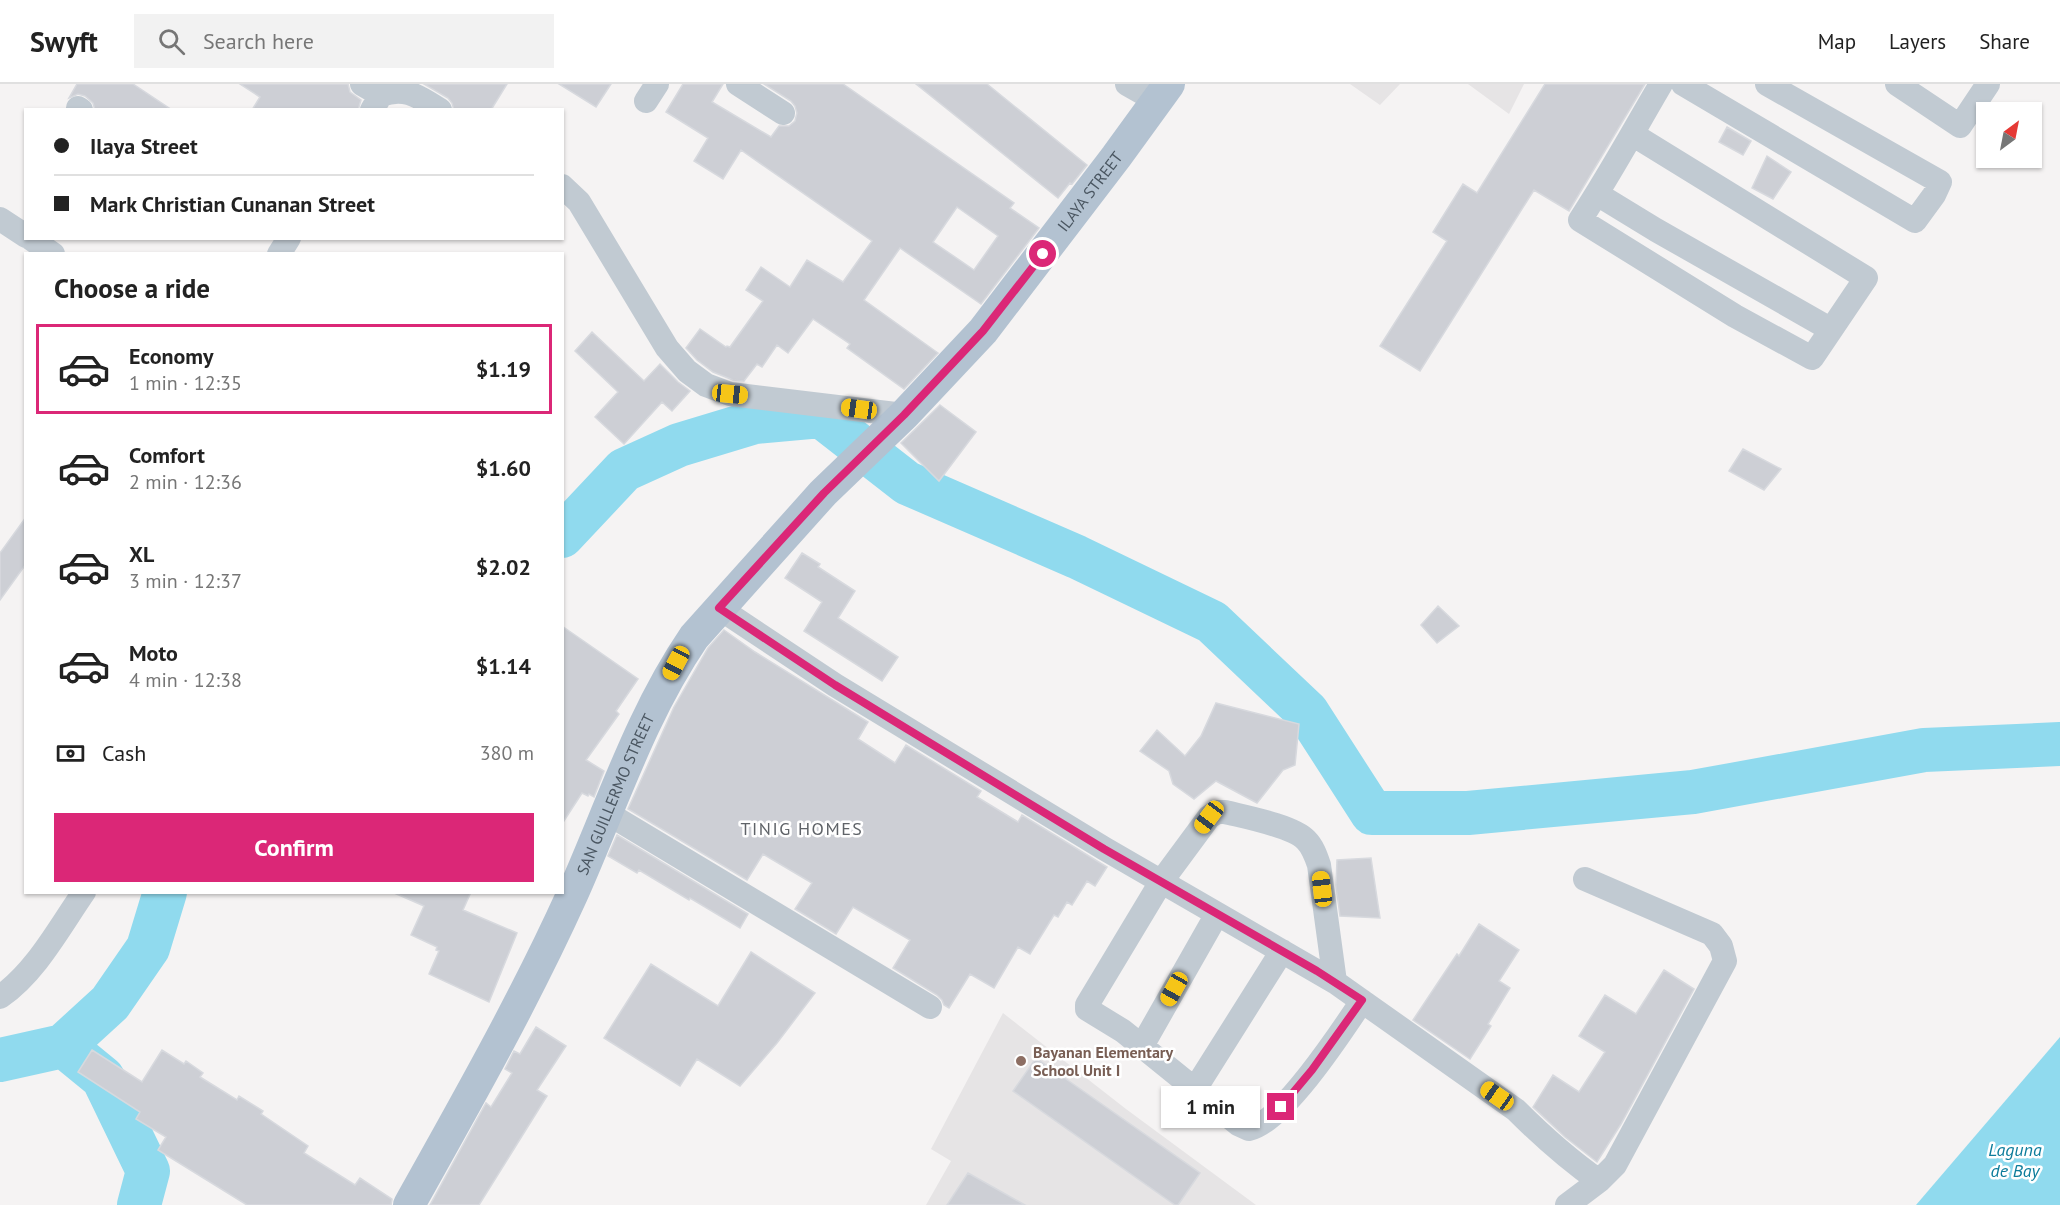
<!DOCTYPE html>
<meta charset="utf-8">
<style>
:root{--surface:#fff;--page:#f2f2f2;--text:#222;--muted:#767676;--line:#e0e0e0;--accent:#db2777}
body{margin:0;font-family:"PT Sans",sans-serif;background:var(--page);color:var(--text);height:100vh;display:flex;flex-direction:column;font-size:22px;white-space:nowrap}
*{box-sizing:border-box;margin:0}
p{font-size:20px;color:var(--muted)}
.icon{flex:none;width:33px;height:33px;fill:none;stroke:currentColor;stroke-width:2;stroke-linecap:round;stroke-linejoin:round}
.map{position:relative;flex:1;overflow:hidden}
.sheet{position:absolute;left:24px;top:168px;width:540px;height:642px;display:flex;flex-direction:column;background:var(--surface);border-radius:0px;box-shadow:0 2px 4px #0004}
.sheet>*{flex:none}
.top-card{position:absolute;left:24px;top:24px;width:540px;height:132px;border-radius:0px;box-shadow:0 2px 4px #0004;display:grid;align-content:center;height:132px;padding:0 30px;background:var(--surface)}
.needle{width:39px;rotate:32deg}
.fabs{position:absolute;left:1976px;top:18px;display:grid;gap:12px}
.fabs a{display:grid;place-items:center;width:66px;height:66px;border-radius:0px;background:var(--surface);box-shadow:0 2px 4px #0004;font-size:30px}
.end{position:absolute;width:27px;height:27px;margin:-14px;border:8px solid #db2777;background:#fff;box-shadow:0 0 0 3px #fff}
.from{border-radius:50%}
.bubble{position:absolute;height:42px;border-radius:0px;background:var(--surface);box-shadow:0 2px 4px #0004;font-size:20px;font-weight:600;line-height:42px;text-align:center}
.car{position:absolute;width:18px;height:36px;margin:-18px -9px;border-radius:8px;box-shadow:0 0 4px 2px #0007;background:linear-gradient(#f5c518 24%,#345 0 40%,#f5c518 0 76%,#345 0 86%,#f5c518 0)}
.top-card b{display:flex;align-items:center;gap:21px;height:57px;font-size:22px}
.top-card b+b{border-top:2px solid var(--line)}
.top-card i{width:15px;height:15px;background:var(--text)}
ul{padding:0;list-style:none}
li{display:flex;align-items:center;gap:18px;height:90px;margin:0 12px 9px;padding:0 18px;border:3px solid transparent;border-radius:0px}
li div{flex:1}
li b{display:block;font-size:22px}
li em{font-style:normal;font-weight:600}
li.active{border-color:var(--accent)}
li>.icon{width:54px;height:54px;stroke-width:1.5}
h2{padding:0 30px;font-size:27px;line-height:72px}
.pay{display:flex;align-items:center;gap:15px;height:66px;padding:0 30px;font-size:22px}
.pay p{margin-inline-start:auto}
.button{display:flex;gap:12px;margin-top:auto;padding:12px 30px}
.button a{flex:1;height:69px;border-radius:0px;background:var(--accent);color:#fff;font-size:24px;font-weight:600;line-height:69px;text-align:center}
header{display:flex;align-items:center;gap:36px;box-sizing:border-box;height:84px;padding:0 30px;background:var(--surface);border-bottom:2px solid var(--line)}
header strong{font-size:28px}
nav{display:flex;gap:33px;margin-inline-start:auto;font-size:21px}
.search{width:420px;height:54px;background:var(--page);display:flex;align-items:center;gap:15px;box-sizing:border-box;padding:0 21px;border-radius:0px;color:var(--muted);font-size:22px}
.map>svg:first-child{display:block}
.education{fill:#e6e4e5}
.water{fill:#90daee}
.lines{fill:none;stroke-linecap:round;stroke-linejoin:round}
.river{stroke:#90daee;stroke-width:44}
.building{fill:#cdcfd5;stroke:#d7d9de;stroke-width:1.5;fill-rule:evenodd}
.minor{stroke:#c1cad2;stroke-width:24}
.major{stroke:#b3c2d1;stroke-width:32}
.route{stroke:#db2777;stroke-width:8}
.education-dot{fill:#8d6e63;stroke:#fff;stroke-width:2}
.labels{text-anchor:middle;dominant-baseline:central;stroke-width:5;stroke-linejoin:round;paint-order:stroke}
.street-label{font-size:16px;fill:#4a5661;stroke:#fff}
.education-label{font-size:16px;font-weight:bold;fill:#785e54;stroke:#fff;text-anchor:start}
.neighbourhood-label{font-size:18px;letter-spacing:1.5px;fill:#5f6368;stroke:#fff}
.water-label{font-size:18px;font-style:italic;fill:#0c7c9b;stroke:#fff}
</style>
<header>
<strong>Swyft</strong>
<div class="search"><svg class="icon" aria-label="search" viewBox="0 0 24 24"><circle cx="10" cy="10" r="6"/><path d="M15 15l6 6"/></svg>Search here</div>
<nav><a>Map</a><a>Layers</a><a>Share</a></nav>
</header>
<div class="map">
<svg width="2060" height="1121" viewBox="0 0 2060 1121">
<rect width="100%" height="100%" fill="#f5f3f3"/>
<!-- education -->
<path class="education" d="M 1350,0 L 1400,0 L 1380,21 Z
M 1468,0 L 1524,0 L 1509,30 Z
M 1003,929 L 1126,1025 L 1256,1121 L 926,1121 L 951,1077 L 931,1065 Z"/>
<!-- water -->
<path class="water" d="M 2060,953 L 2060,1121 L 1916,1121 Z"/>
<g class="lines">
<!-- river -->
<path class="river" d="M 562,452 L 624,386 L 679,361 L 755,338 L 821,332 L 907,399 L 1077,473 L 1212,538 L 1307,628 L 1372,729 L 1468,729 L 1693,708 L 1924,666 L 2060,660
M 70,967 L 103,994 L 148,1087 L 139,1121
M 0,976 L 63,962 L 110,919 L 148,864 L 165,808"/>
</g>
<!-- building -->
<path class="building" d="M 77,0 L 133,0 L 172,26 L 95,26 L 93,19 L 85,12 L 78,10 L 69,14 Z
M 240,0 L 348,0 L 350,8 L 361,16 L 358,26 L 252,26 L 260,13 Z
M 424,0 L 507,0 L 491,26 L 454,26 L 452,19 L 448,14 Z
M 559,0 L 611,0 L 596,23 Z
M 683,0 L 723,0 L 712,18 L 771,53 L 779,42 L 789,42 L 795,37 L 797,29 L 795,22 L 791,17 L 764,0 L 843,0 L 1014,119 L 1010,124 L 1039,144 L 981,220 L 900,164 L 864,216 L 938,269 L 904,305 L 847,264 L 850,260 L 813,235 L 788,269 L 777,261 L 762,283 L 757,280 L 744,297 L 733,296 L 713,288 L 697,276 L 686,264 L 700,245 L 726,263 L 727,262 L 730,263 L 763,217 L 746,206 L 761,183 L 790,203 L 807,176 L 843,198 L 872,157 L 741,66 L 723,95 L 694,77 L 708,54 L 666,28 ZM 957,123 L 998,152 L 974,186 L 933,158 Z
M 916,0 L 987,0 L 1087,81 L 1072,100 L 1070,99 L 1058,114 Z
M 1545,0 L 1645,0 L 1569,127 L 1534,106 L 1420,287 L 1380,262 L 1447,157 L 1433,148 L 1463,100 L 1477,109 Z
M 1727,43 L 1751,57 L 1743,71 L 1719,58 Z
M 1767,72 L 1791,88 L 1773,115 L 1752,104 Z
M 592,248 L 644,297 L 660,280 L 678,298 L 690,307 L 672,327 L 662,318 L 624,360 L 595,333 L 618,308 L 575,267 Z
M 940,321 L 976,348 L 939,397 L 901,359 Z
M 1743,365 L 1781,385 L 1764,406 L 1729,387 Z
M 26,433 L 26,480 L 0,516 L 0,469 Z
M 802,469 L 820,480 L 818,483 L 855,507 L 838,534 L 898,573 L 882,597 L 804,547 L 822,518 L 785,494 Z
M 1438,522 L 1459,542 L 1437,559 L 1421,541 Z
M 562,542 L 638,595 L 616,627 L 619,630 L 586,676 L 604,687 L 594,713 L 589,710 L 588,712 L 582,709 L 562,740 Z
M 724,546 L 755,568 L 868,638 L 858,655 L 895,679 L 906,661 L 981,707 L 977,713 L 1018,738 L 1022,731 L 1107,783 L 1095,802 L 1087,797 L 1072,821 L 1067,818 L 1058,833 L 1054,831 L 1030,870 L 1018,863 L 994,904 L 970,890 L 949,924 L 944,921 L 942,916 L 937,911 L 893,884 L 910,856 L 853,823 L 836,850 L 795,825 L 812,799 L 763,770 L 747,796 L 628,725 L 674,623 L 708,564 Z
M 1216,619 L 1299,640 L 1295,681 L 1283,686 L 1257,719 L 1216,697 L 1194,715 L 1173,700 L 1169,687 L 1140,667 L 1157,646 L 1185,672 L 1201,652 Z
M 617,751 L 748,830 L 740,844 L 690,814 L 689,816 L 639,786 L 637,789 L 608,772 Z
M 1371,774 L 1380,834 L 1340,832 L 1336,801 L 1337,776 Z
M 392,808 L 471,808 L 463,826 L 517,849 L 489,918 L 429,890 L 439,867 L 436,866 L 437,863 L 411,851 L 424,822 Z
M 1479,840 L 1519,866 L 1499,897 L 1510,904 L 1488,940 L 1491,942 L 1470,975 L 1413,936 L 1457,870 L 1459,872 Z
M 751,868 L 815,909 L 777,959 L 740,1002 L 697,975 L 680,1002 L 604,954 L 651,880 L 718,922 Z
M 1664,886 L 1694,905 L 1621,1040 L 1597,1078 L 1565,1053 L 1533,1023 L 1553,991 L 1579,1008 L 1605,968 L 1579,952 L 1605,911 L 1636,930 Z
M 536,943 L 566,962 L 537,1006 L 547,1012 L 479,1121 L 430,1121 L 486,1019 L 491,1023 L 512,989 L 505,985 L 514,967 L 520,970 Z
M 92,966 L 142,998 L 162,966 L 184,980 L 186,977 L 203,989 L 200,993 L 237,1016 L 239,1012 L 263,1027 L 261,1030 L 308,1062 L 304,1069 L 355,1101 L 360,1094 L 392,1115 L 391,1121 L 247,1121 L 158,1066 L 166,1053 L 136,1035 L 140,1028 L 78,988 Z
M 1036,974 L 1200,1089 L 1178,1121 L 1175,1121 L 1013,1007 Z
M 968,1089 L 1025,1121 L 947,1121 Z"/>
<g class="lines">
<!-- minor -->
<path class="minor" d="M 362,0 L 381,11 L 372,26
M 738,0 L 783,29
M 1127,0 L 1157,17
M 1683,0 L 1915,137 L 1934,111 L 1940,98 L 1767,0
M 1897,0 L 1960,42 L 1988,0
M 381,11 C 406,2 419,13 440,26
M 646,17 L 657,0
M 78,24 L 81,26
M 1632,50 L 1866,194 L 1812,274 L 1735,232 L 1580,136 C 1609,92 1634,46 1661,0
M 562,102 L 579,118 L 667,264 L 687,287 L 706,301 L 730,310 L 904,331
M 1597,110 L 1656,146 L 1830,245
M 0,135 L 26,152
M 30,154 L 53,170
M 279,170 L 289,154
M 719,524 L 835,601 L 1105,765 L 1335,898 L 1516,1026 C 1542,1052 1569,1076 1599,1097 L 1615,1081 L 1725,877 L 1721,862 L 1712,850 L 1585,795
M 607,729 L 930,923
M 1335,898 L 1319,781 C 1316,772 1313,763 1306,756 C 1293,742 1245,733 1225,728 L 1217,728 L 1209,733 L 1161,798 L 1087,921 L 1087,925 L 1123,947 L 1238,1040 L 1249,1045 C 1283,1038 1342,947 1362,917
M 0,913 C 36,888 59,844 84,808
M 1142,962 L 1217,830
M 1195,1005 L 1282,867
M 1567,1121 L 1599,1097"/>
<!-- major -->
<path class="major" id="s1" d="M 409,1121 C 466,1019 524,917 572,811 C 611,724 640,632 694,553 L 823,409 L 904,331 L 983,247 L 1116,73 L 1169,0"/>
</g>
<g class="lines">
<!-- route -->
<path class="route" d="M 1043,170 L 983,247 L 904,331 L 824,409 L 719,524 L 835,601 L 1104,765 L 1317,887 L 1362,916 L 1312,986 L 1281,1023"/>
</g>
<!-- markers -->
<circle class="education-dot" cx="1021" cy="977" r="6"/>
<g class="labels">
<!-- street labels -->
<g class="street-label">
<text stroke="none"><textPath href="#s1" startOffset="1233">ILAYA STREET</textPath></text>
<text stroke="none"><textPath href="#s1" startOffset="460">SAN GUILLERMO STREET</textPath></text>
</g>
<!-- education labels -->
<g class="education-label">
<text x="1033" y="968">Bayanan Elementary<tspan x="1033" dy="18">School Unit I</tspan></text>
</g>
<!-- neighbourhood labels -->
<g class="neighbourhood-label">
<text x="802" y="744">TINIG HOMES</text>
</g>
<!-- water labels -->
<g class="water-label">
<text x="2015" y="1065">Laguna<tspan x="2015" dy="21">de Bay</tspan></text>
</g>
</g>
</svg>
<div class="fabs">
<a><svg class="needle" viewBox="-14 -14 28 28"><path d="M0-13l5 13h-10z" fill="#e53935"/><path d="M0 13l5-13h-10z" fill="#767676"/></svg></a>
</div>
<i class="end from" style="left:1043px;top:170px"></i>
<i class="end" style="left:1281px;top:1023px"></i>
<div class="bubble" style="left:1161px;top:1002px;width:99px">1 min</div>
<i class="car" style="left:730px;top:310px;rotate:96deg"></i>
<i class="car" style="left:859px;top:325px;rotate:278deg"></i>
<i class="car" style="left:676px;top:579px;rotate:208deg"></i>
<i class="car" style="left:1209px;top:733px;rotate:217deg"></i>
<i class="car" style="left:1322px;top:805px;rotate:353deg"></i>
<i class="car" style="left:1174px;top:905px;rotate:209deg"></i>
<i class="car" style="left:1497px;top:1012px;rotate:305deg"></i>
<div class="top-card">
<b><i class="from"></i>Ilaya Street</b>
<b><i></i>Mark Christian Cunanan Street</b>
</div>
<section class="sheet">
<h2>Choose a ride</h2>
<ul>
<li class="active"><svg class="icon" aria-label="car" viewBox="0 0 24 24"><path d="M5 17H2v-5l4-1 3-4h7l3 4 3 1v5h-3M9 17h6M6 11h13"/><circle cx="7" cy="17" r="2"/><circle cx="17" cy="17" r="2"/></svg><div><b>Economy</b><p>1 min · 12:35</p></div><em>$1.19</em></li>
<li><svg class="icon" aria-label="car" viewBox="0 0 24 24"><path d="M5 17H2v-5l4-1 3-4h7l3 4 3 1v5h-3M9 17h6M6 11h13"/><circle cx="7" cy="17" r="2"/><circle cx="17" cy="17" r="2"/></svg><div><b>Comfort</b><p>2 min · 12:36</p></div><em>$1.60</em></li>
<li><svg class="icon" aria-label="car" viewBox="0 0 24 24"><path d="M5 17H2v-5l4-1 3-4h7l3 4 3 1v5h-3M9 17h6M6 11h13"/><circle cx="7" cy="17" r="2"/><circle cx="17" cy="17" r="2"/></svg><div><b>XL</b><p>3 min · 12:37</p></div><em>$2.02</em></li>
<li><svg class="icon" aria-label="car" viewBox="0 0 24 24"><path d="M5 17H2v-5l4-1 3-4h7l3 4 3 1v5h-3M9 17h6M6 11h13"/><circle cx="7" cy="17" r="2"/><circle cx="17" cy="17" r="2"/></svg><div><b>Moto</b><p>4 min · 12:38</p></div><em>$1.14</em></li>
</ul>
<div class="pay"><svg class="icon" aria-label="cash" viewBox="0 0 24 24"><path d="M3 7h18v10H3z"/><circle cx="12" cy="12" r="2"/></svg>Cash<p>380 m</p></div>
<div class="button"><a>Confirm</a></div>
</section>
</div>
